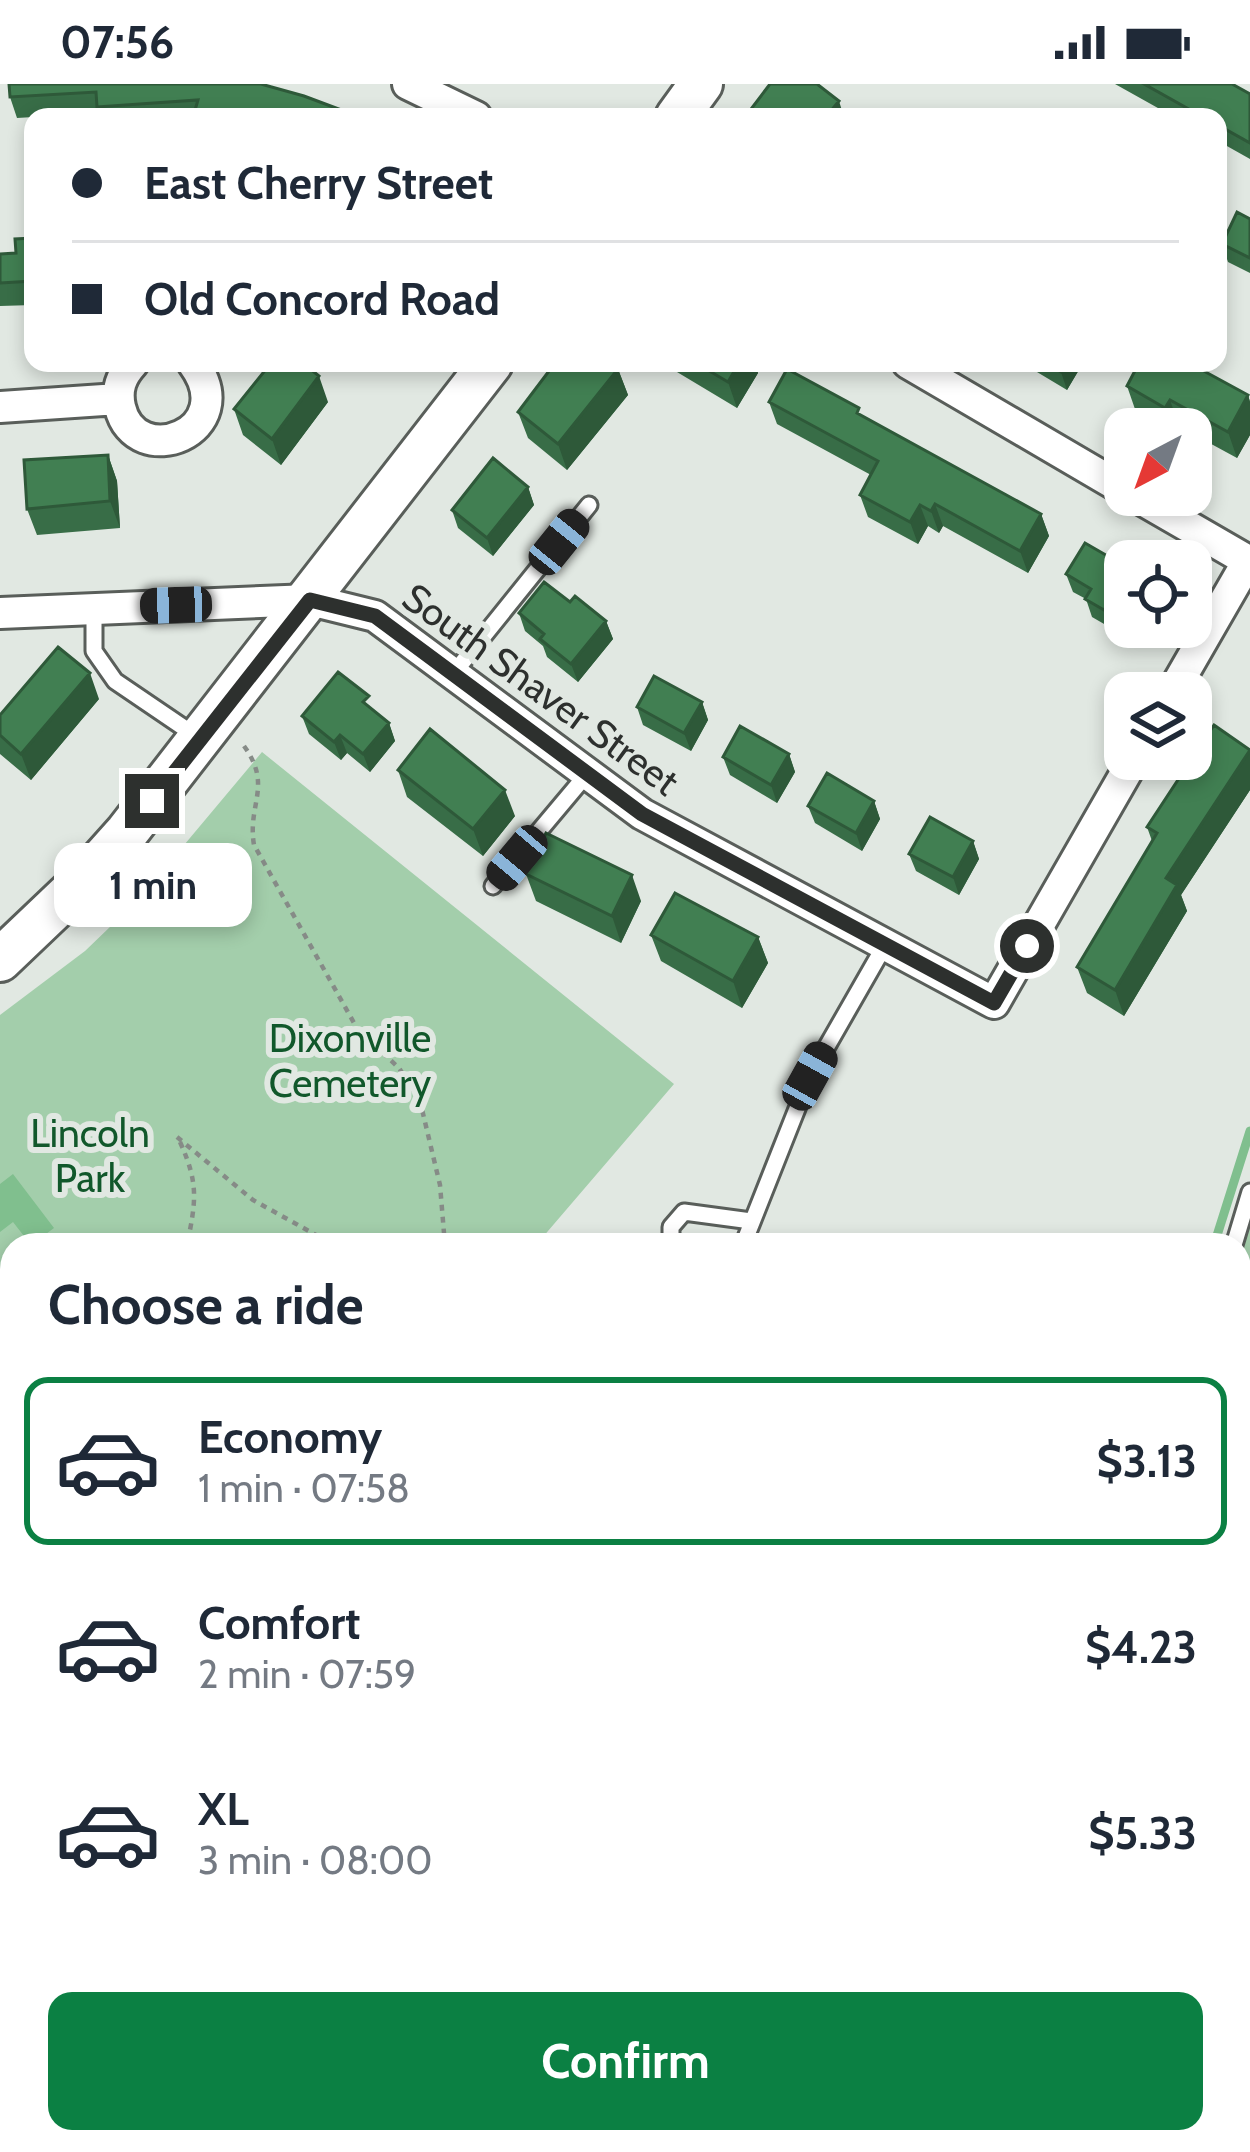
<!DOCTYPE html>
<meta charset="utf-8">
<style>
:root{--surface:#fff;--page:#f2f2f3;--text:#1f2937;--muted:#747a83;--line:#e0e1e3;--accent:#0b8043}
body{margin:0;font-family:Cabin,sans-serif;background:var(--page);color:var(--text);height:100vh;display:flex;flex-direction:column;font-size:45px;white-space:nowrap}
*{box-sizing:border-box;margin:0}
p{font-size:39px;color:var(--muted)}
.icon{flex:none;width:66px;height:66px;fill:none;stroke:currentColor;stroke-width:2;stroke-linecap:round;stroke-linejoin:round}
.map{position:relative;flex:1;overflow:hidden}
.panel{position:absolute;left:0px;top:1149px;width:1251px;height:921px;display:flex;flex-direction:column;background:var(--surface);border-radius:36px 36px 0 0;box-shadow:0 6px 18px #0003}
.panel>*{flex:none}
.hud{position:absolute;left:24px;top:24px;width:1203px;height:264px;border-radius:24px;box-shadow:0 6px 18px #0003;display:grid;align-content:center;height:264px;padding:0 48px;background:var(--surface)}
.needle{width:78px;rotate:221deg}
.controls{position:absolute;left:1104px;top:324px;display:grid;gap:24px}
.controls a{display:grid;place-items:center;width:108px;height:108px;border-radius:24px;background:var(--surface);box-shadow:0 6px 18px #0003;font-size:60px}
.end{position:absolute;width:54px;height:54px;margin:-27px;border:15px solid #2d302e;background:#fff;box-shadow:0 0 0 6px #fff}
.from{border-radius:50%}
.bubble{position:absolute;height:84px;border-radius:24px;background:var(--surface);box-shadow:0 6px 18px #0003;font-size:39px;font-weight:800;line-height:84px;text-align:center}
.car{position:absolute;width:36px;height:72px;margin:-36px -18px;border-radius:15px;box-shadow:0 0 9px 3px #0007;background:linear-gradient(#222 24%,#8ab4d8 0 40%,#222 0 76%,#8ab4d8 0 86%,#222 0)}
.hud b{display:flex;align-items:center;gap:42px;height:114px;font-size:45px}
.hud b+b{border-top:3px solid var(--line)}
.hud i{width:30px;height:30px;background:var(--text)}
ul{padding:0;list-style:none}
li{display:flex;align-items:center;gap:36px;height:168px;margin:0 24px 18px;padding:0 24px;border:6px solid transparent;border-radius:24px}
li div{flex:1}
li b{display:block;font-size:45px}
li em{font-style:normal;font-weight:800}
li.active{border-color:var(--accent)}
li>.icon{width:108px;height:108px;stroke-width:1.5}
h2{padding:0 48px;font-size:54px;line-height:144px}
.cta{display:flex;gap:24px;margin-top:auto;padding:24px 48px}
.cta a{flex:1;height:138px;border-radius:24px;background:var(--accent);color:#fff;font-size:48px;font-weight:800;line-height:138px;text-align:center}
.status{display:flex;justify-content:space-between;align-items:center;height:84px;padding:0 60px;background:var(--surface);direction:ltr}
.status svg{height:33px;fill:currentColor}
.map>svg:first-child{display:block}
.green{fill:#a3ceab}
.water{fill:#80bf8e}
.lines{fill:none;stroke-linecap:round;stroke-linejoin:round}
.stream{stroke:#80bf8e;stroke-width:9}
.service-casing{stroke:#595e5a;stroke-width:21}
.minor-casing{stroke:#595e5a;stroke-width:36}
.secondary-casing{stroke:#595e5a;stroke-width:48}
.path{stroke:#868b87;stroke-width:4.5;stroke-dasharray:6 6;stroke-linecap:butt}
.service{stroke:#fff;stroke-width:15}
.minor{stroke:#fff;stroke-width:30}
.secondary{stroke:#fff;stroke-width:42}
.rail{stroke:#707471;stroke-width:9;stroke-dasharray:18 9;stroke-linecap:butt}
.wall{fill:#386d47}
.shaded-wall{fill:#2e5939}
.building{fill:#417f52;stroke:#2e5939;stroke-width:3}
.route{stroke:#2d302e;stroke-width:15}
.labels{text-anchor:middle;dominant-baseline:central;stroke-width:12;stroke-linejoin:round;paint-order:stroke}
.street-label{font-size:39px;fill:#2d302e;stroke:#e1e8e2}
.park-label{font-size:39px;fill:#11582b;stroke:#e1e8e2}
</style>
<div class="status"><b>07:56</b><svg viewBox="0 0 49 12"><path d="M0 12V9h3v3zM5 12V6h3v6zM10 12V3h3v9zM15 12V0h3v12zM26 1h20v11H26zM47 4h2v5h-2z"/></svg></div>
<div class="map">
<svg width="1250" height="2068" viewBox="0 0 1250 2068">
<rect width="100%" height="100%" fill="#e1e8e2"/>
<!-- green -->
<path class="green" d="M 262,668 L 674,1000 L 536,1161 L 12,1161 L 12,1804 L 0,1801 L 0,931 L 85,867 L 138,816 Z
M 1250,1108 L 1250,1762 L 1239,1773 L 1239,1161 Z"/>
<!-- water -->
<path class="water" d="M 13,1090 L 54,1144 L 31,1161 L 13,1138 L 0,1148 L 0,1100 Z"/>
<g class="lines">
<!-- stream -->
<path class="stream" d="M 1214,1161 L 1250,1047"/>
<!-- service casing -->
<g class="service-casing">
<path id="service" d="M 94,525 L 94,567 L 115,597 L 196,652
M 453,590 L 589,421
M 493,802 L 587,690
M 671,1161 L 671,1143 L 684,1128 L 751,1137
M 743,1161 L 810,992 L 885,861
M 1234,1161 L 1250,1108
M 1239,1615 L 1250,1606
M 0,1691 L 12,1697
M 1239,1970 L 1250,1954
M 1189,2068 L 1192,2058"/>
</g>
<!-- minor casing -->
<g class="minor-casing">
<path id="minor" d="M 408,0 L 476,33
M 133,279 C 121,292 116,305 120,323 C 135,389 244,348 193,279
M 908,279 L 1125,406
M 0,323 L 118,315
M 1134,411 L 1250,478
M 0,529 L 310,516 L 375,532 L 642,730 L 994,919 L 1134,675
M 1172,609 L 1248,477
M 0,1829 L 12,1832
M 1006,2058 L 1050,2068
M 753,2062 L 754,2058"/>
</g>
<!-- secondary casing -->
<g class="secondary-casing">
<path id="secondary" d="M 677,33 L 701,0
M 0,876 L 85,795 L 127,748 L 491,279"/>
</g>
<!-- path -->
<path class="path" d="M 244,662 C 273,702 247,720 254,761 L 358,946 L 399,984 L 420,1017 L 440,1101 L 445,1161
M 177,1053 L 253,1116 L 334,1161
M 180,1058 C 199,1100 196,1117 187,1161
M 0,1352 L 12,1347"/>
<!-- service -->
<use href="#service" class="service"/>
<!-- minor -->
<use href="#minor" class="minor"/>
<!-- secondary -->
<use href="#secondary" class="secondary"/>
<!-- rail -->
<path class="rail" d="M 0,1918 L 12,1921
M 0,1937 L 12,1940
M 534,2058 L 579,2068
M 615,2058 L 659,2068"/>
</g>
<!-- wall -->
<path class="wall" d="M 9,0 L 261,0 L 360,33 L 101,33 L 99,29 L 17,34 L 10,13 Z
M 1115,0 L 1232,0 L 1250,10 L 1250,75 L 1218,57 L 1218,33 L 1174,33 Z
M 1250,135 L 1250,189 L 1228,178 L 1222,160 Z
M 33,154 L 33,221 L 0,222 L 0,170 L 16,169 Z
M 662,279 L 755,279 L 758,289 L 737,324 Z
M 1030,279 L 1083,279 L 1067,306 L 1032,285 Z
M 618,285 L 628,311 L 567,386 L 528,354 L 518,328 Z
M 1127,302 L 1248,311 L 1250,318 L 1250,351 L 1237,374 L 1191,349 L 1191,345 L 1185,345 L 1179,342 L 1177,345 L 1166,345 L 1136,328 Z
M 328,318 L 281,381 L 243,351 L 234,325 Z
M 769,318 L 862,331 L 1041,430 L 1049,452 L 1028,489 L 943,442 L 939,449 L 928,442 L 918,460 L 868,433 L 860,411 L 871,391 L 777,340 Z
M 108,371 L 117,397 L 120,444 L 37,451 L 27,425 Z
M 528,403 L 534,421 L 493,472 L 458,444 L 452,426 Z
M 1125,482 L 1125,538 L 1117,533 L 1111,544 L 1092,533 L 1086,515 L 1073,508 L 1066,490 Z
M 570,518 L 606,537 L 613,555 L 578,598 L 547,573 L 543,562 L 525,547 L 519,529 Z
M 99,615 L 31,696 L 0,670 L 0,631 Z
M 702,618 L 708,636 L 691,667 L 643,641 L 637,623 Z
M 374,627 L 389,639 L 395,657 L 370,688 L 347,669 L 341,676 L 309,650 L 302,632 Z
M 1250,664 L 1250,706 L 1181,811 L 1187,827 L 1124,932 L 1087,909 L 1077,883 L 1152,757 L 1147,743 Z
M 789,670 L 795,688 L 777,719 L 730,691 L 723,673 Z
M 398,686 L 515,732 L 483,772 L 407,713 Z
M 874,717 L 880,735 L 862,767 L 815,739 L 808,722 Z
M 973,757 L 979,775 L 959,811 L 916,787 L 909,770 Z
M 526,790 L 641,817 L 621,859 L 536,817 Z
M 651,851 L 758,853 L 768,879 L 742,924 L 661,877 Z"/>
<!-- shaded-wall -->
<path class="shaded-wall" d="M 839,17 L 844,33 L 826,33 Z
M 739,279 L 755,279 L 758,289 L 737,324 L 728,298 Z
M 1066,279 L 1083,279 L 1067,306 L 1061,288 Z
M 618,285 L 628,311 L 567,386 L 558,360 Z
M 319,292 L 328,318 L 281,381 L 272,355 Z
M 1248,311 L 1250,318 L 1250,351 L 1237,374 L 1228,348 Z
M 1170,316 L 1179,342 L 1177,345 L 1173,345 L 1165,324 Z
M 108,371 L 117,397 L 120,444 L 110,417 Z
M 528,403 L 534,421 L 493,472 L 487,454 Z
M 935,420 L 943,442 L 939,449 L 931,427 Z
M 920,421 L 928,442 L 918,460 L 910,438 Z
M 1041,430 L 1049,452 L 1028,489 L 1020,467 Z
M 1110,516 L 1117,533 L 1111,544 L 1104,526 Z
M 606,537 L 613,555 L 578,598 L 571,580 Z
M 90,589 L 99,615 L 31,696 L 21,670 Z
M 702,618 L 708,636 L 691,667 L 684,649 Z
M 389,639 L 395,657 L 370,688 L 363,670 Z
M 340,651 L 347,669 L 341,676 L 334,658 Z
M 1250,666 L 1250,706 L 1181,811 L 1187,827 L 1124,932 L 1115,906 L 1166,794 Z
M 789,670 L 795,688 L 777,719 L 771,701 Z
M 505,706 L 515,732 L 483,772 L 473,745 Z
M 874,717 L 880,735 L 862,767 L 856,749 Z
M 973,757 L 979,775 L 959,811 L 953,793 Z
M 632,791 L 641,817 L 621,859 L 612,832 Z
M 758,853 L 768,879 L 742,924 L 733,897 Z"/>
<!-- building -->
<path class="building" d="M 9,0 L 261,0 L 304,12 L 360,33 L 193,33 L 198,16 L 97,23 L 96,8 L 10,13 Z
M 770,0 L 817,0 L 839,17 L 826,33 L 799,33 L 797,31 L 796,33 L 745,33 Z
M 1144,0 L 1232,0 L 1250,10 L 1250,59 L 1218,41 L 1218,33 L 1203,33 Z
M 1237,128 L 1250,135 L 1250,174 L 1222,160 Z
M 33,154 L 33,197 L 0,199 L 0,170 L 16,169 L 15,155 Z
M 271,279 L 303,279 L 319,292 L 272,355 L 234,325 Z
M 555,279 L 611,279 L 618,285 L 558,360 L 518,328 Z
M 696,279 L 739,279 L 728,298 Z
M 1046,279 L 1066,279 L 1061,288 Z
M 1139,279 L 1189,279 L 1248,311 L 1228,348 L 1170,316 L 1165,324 L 1127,302 Z
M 787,285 L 859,324 L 857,329 L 1041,430 L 1020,467 L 935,420 L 931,427 L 920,421 L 910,438 L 860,411 L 878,377 L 769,318 Z
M 108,371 L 110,417 L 27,425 L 24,376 Z
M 493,374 L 528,403 L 487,454 L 452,426 Z
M 1085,459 L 1125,482 L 1125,524 L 1110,516 L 1104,526 L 1085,515 L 1091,505 L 1066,490 Z
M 544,498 L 570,518 L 575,512 L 606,537 L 571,580 L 540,555 L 544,550 L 519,529 Z
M 58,563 L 90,589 L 21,670 L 0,651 L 0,631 Z
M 338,588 L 369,612 L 363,618 L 389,639 L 363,670 L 340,651 L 334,658 L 302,632 Z
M 654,592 L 702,618 L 684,649 L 637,623 Z
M 1214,641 L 1250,666 L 1166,794 L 1177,801 L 1115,906 L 1077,883 L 1157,749 L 1147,743 Z
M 740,642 L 789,670 L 771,701 L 723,673 Z
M 430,645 L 505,706 L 473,745 L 398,686 Z
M 827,689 L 874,717 L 856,749 L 808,722 Z
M 930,733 L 973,757 L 953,793 L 909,770 Z
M 546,749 L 632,791 L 612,832 L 526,790 Z
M 675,809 L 758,853 L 733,897 L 651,851 Z"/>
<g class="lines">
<!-- route -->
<path class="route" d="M 152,717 L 310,516 L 375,532 L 642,730 L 994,919 L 1027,862"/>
</g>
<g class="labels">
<!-- street labels -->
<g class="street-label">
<text transform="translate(541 605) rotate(36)">South Shaver Street</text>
</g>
<!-- park labels -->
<g class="park-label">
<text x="350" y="954">Dixonville<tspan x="350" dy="45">Cemetery</tspan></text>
<text x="90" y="1049">Lincoln<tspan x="90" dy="45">Park</tspan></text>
</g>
</g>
</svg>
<div class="controls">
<a><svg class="needle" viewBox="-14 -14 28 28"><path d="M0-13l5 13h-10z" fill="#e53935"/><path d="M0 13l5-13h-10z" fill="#747a83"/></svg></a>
<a><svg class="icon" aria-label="locate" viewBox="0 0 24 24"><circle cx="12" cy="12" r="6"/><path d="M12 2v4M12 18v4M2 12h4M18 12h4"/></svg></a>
<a><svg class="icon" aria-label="layers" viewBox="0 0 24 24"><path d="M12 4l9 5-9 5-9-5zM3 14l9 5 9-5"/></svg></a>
</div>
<i class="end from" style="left:1027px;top:862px"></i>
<i class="end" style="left:152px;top:717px"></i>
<div class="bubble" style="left:54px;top:759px;width:198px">1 min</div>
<i class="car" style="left:559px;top:458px;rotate:39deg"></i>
<i class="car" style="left:176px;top:521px;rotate:268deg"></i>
<i class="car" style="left:517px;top:774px;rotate:220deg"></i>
<i class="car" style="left:810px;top:992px;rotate:29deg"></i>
<div class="hud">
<b><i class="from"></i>East Cherry Street</b>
<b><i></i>Old Concord Road</b>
</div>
<section class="panel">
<h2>Choose a ride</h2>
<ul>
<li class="active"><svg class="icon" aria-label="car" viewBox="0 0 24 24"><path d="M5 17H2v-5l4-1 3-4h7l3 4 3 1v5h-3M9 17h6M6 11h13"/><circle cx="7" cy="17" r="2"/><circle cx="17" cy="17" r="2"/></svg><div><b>Economy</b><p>1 min · 07:58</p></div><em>$3.13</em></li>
<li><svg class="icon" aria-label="car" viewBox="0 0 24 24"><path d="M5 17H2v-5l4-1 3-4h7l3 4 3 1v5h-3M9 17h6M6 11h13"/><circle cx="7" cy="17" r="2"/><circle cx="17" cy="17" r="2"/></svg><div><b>Comfort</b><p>2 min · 07:59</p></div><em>$4.23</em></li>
<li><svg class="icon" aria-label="car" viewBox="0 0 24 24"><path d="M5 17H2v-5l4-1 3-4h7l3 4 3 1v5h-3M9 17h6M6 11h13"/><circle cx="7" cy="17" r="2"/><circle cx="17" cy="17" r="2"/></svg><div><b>XL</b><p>3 min · 08:00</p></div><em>$5.33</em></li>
</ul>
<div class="cta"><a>Confirm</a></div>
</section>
</div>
